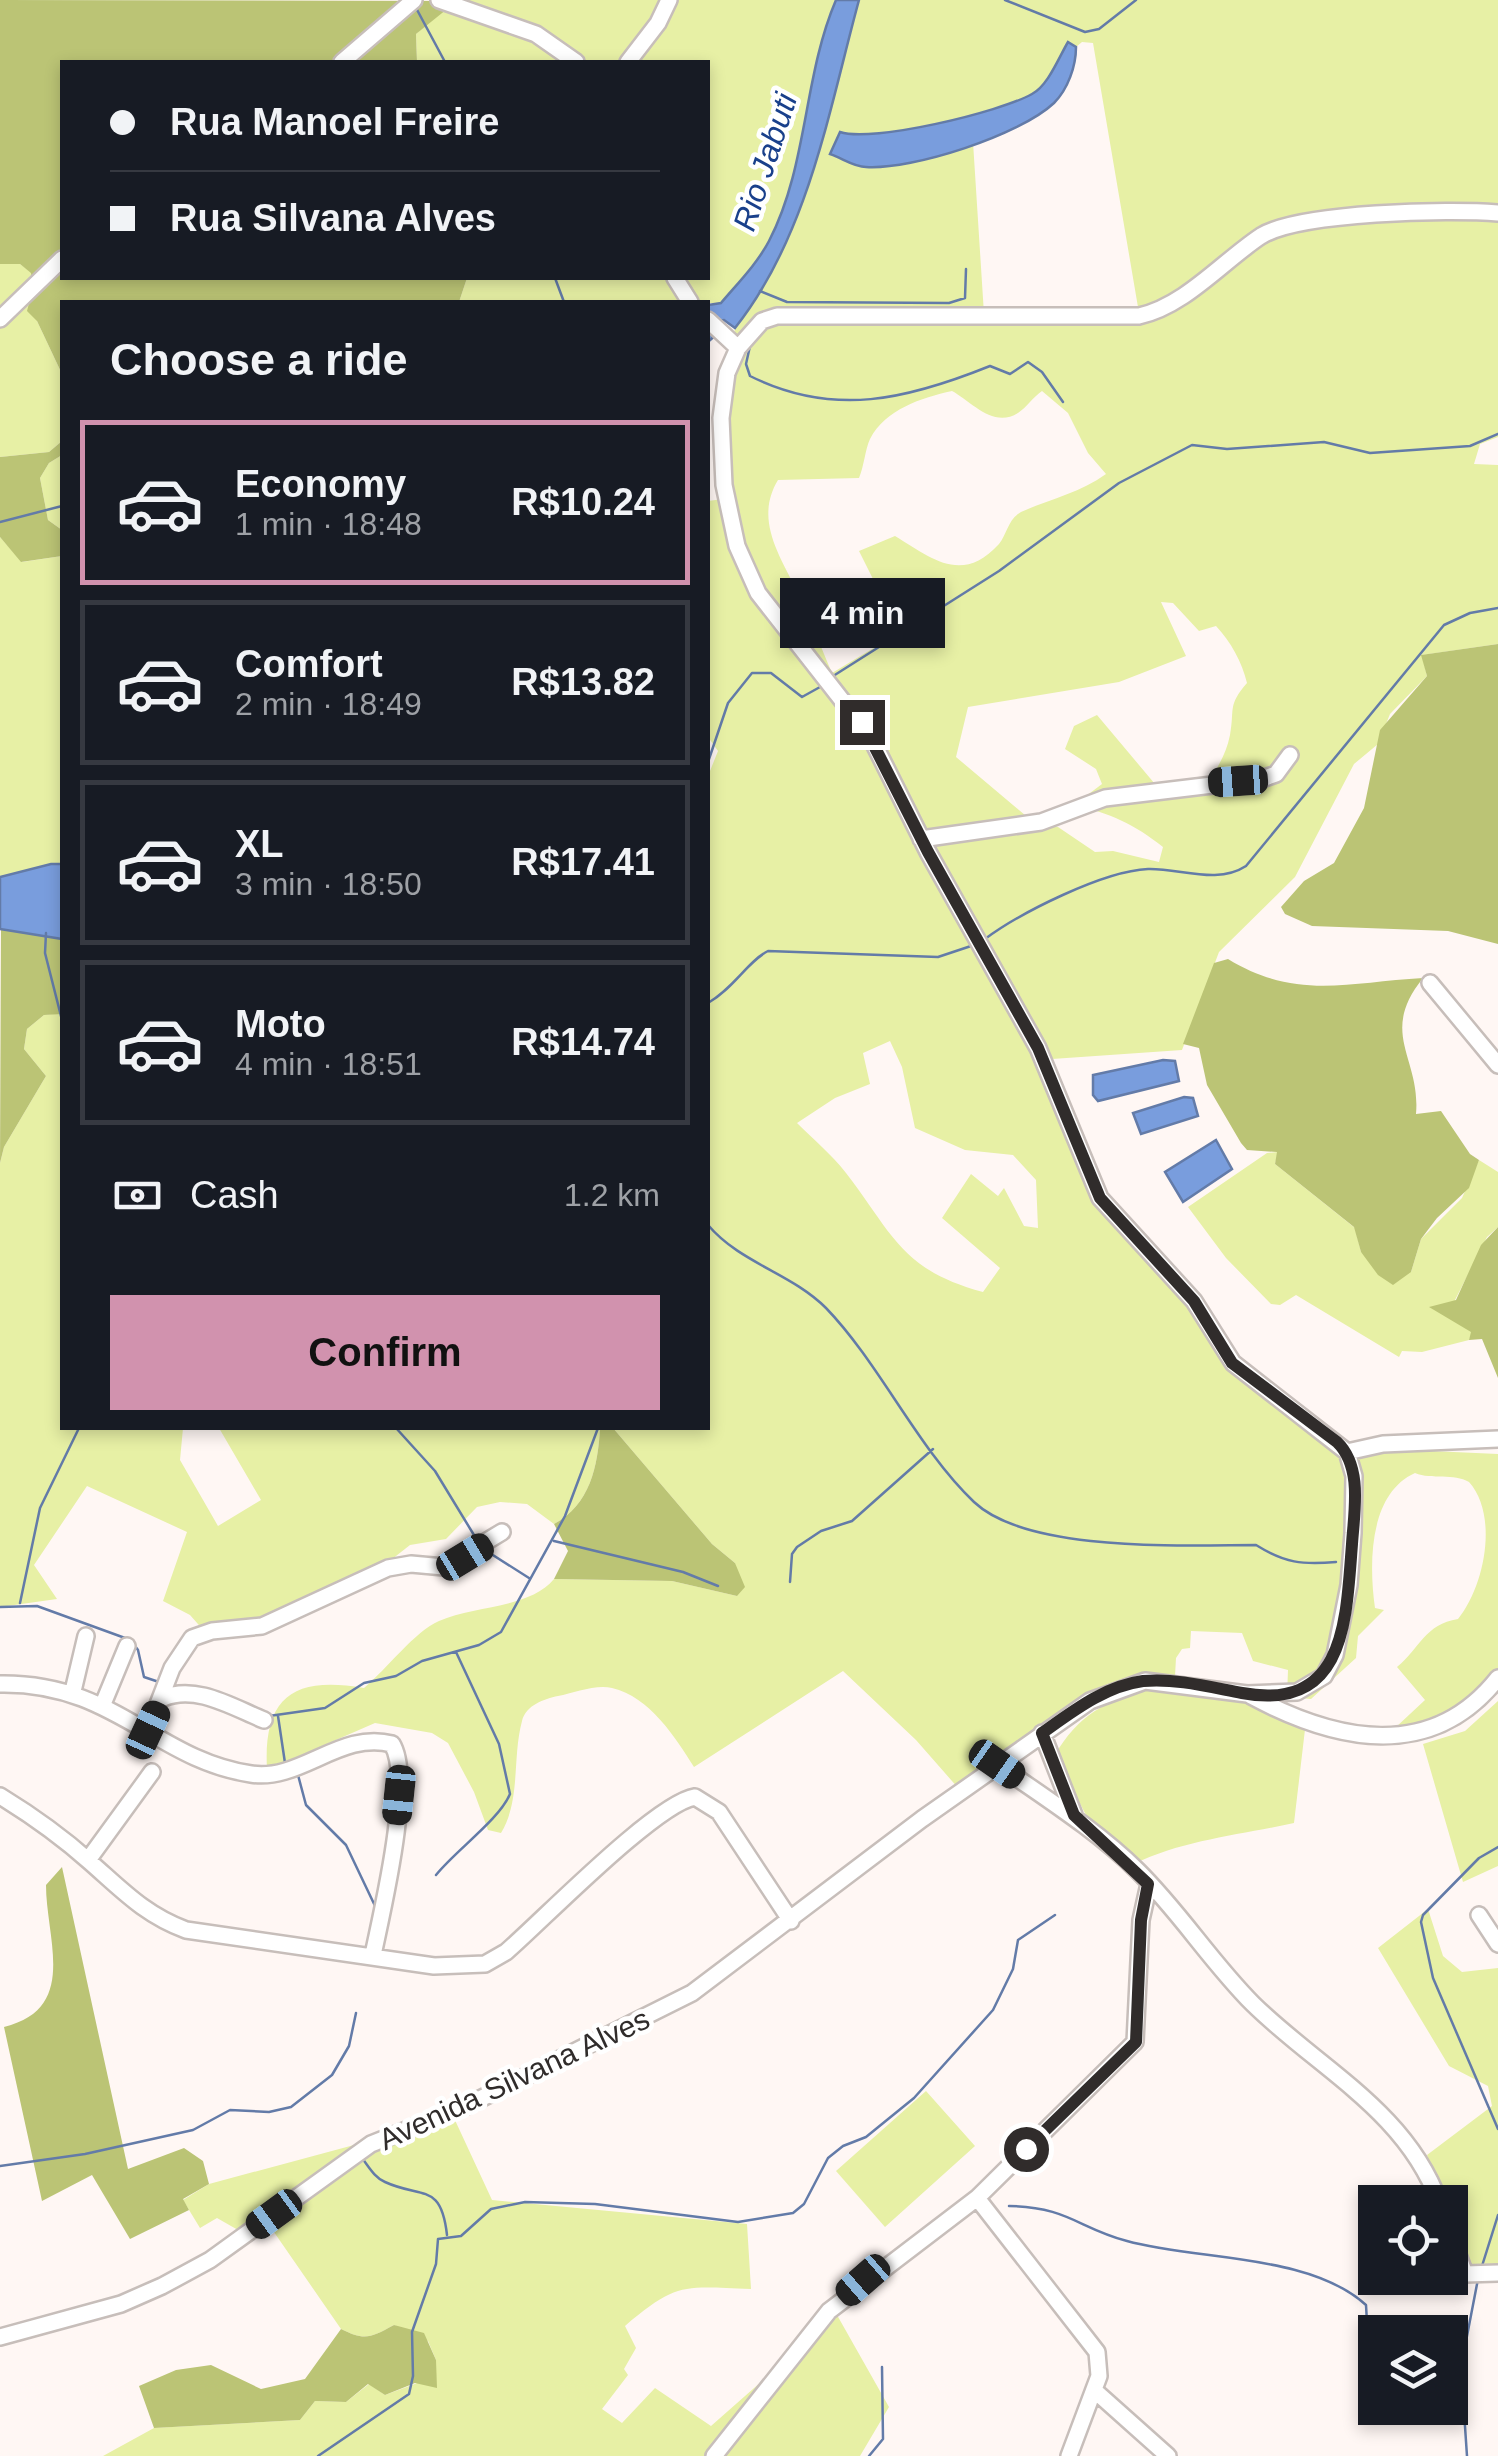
<!DOCTYPE html>
<meta charset="utf-8">
<style>
:root{--surface:#171b24;--page:#242831;--text:#f1f3f6;--muted:#9ea1a6;--line:#363941;--accent:#d192ae}
body{margin:0;font-family:Helvetica,sans-serif;background:var(--page);color:var(--text);height:100vh;display:flex;flex-direction:column;font-size:38px;white-space:nowrap}
*{box-sizing:border-box;margin:0}
p{font-size:32px;color:var(--muted)}
.icon{flex:none;width:55px;height:55px;fill:none;stroke:currentColor;stroke-width:2;stroke-linecap:round;stroke-linejoin:round}
.map{position:relative;flex:1;overflow:hidden}
.details{position:absolute;left:60px;top:300px;width:650px;height:1130px;display:flex;flex-direction:column;background:var(--surface);border-radius:0px;box-shadow:0 5px 15px #0003}
.details>*{flex:none}
.top-card{position:absolute;left:60px;top:60px;width:650px;height:220px;border-radius:0px;box-shadow:0 5px 15px #0003;display:grid;align-content:center;height:220px;padding:0 50px;background:var(--surface)}
.controls{position:absolute;left:1358px;top:2185px;display:grid;gap:20px}
.controls a{display:grid;place-items:center;width:110px;height:110px;border-radius:0px;background:var(--surface);box-shadow:0 5px 15px #0003;font-size:50px}
.end{position:absolute;width:45px;height:45px;margin:-22px;border:12px solid #302c2b;background:#fff;box-shadow:0 0 0 5px #fff}
.from{border-radius:50%}
.bubble{position:absolute;height:70px;border-radius:0px;background:var(--surface);box-shadow:0 5px 15px #0003;font-size:32px;font-weight:700;line-height:70px;text-align:center}
.car{position:absolute;width:30px;height:60px;margin:-30px -15px;border-radius:12px;box-shadow:0 0 8px 2px #0007;background:linear-gradient(#222 24%,#8ab4d8 0 40%,#222 0 76%,#8ab4d8 0 86%,#222 0)}
.top-card b{display:flex;align-items:center;gap:35px;height:95px;font-size:38px}
.top-card b+b{border-top:2px solid var(--line)}
.top-card i{width:25px;height:25px;background:var(--text)}
ul{padding:0;list-style:none}
li{display:flex;align-items:center;gap:30px;height:165px;margin:0 20px 15px;padding:0 30px;border:5px solid var(--line);border-radius:0px}
li div{flex:1}
li b{display:block;font-size:38px}
li em{font-style:normal;font-weight:700}
li.selected{border-color:var(--accent)}
li>.icon{width:90px;height:90px;stroke-width:1.5}
h2{padding:0 50px;font-size:45px;line-height:120px}
.pay{display:flex;align-items:center;gap:25px;height:110px;padding:0 50px;font-size:38px}
.pay p{margin-inline-start:auto}
.action{display:flex;gap:20px;margin-top:auto;padding:20px 50px}
.action a{flex:1;height:115px;border-radius:0px;background:var(--accent);color:#111;font-size:40px;font-weight:700;line-height:115px;text-align:center}
.map>svg:first-child{display:block}
.green{fill:#e7f0a5;fill-rule:evenodd}
.forest{fill:#bbc475}
.water{fill:#799ddd;stroke:#637ba8;stroke-width:2.5}
.lines{fill:none;stroke-linecap:round;stroke-linejoin:round}
.stream{stroke:#637ba8;stroke-width:2.5}
.minor-casing{stroke:#c7beba;stroke-width:20}
.minor{stroke:#fff;stroke-width:15}
.route{stroke:#302c2b;stroke-width:12}
.labels{text-anchor:middle;dominant-baseline:central;stroke-width:9;stroke-linejoin:round;paint-order:stroke}
.street-label{font-size:30px;fill:#302c2b;stroke:#fff}
.water-label{font-size:32px;font-style:italic;fill:#19408b;stroke:#fff}
</style>
<div class="map">
<svg width="1498" height="2456" viewBox="0 0 1498 2456">
<rect width="100%" height="100%" fill="#fff7f4"/>
<!-- green -->
<path class="green" d="M 453,0 L 836,0 C 803,77 808,167 769,241 C 757,264 737,284 721,303 L 459,302 L 467,278 L 708,278 L 708,62 L 417,62 L 416,34 Z
M 859,0 L 1498,0 L 1498,437 L 1480,444 L 1474,464 L 1498,465 L 1498,644 L 1422,655 L 1427,676 L 1390,714 L 1378,744 L 1354,764 L 1295,877 L 1219,952 L 1182,1050 L 1052,1059 L 1048,1063 L 1083,1167 L 1215,1335 L 1236,1369 L 1354,1457 L 1409,1450 L 1498,1454 L 1498,1668 C 1473,1704 1438,1725 1395,1728 L 1425,1700 L 1397,1667 C 1420,1648 1425,1624 1458,1619 C 1486,1584 1498,1514 1469,1482 C 1454,1473 1432,1480 1415,1473 C 1368,1494 1369,1566 1375,1608 L 1384,1610 L 1358,1636 L 1356,1658 L 1311,1699 L 1287,1697 L 1288,1670 L 1253,1661 L 1242,1633 L 1191,1631 L 1190,1648 L 1182,1649 L 1176,1658 L 1175,1676 C 1085,1681 1028,1739 959,1789 L 916,1740 L 843,1671 L 694,1767 C 675,1737 650,1697 612,1688 C 596,1684 574,1693 558,1696 C 544,1699 526,1705 522,1721 C 512,1758 521,1800 501,1833 L 488,1830 L 474,1792 L 448,1743 L 432,1733 L 375,1723 L 267,1770 C 263,1696 294,1676 364,1688 C 387,1669 415,1631 439,1621 C 474,1605 529,1609 554,1579 L 672,1581 L 737,1596 L 735,1563 L 712,1544 L 613,1428 L 708,1428 L 708,776 L 718,751 L 708,737 L 708,501 L 723,499 L 719,432 L 735,328 L 789,238 ZM 1082,42 L 1093,43 L 1139,313 L 984,314 L 973,142 L 884,167 L 840,132 C 873,142 999,112 1032,94 C 1047,86 1059,58 1068,43 L 1076,47 ZM 952,391 C 971,401 993,429 1018,413 C 1027,407 1033,397 1042,391 L 1068,413 L 1088,453 L 1106,474 C 1080,493 1050,499 1021,512 C 1008,519 1007,534 999,544 C 962,585 931,558 895,536 L 859,551 L 875,583 L 872,596 L 892,637 L 832,673 C 820,645 809,615 795,587 C 778,553 755,518 778,480 L 859,478 C 864,466 865,450 870,439 C 886,409 921,398 952,391 ZM 1161,602 L 1173,603 L 1199,631 L 1216,626 C 1231,642 1242,662 1247,683 C 1227,706 1235,709 1230,735 C 1226,755 1217,769 1205,786 L 1160,790 L 1097,715 L 1074,726 L 1065,749 L 1096,769 L 1102,784 L 1074,805 C 1110,813 1134,824 1163,847 L 1159,862 L 1113,851 L 1095,852 L 1058,827 L 1032,821 L 956,757 L 968,707 L 1119,682 L 1186,656 ZM 890,1041 L 902,1067 L 915,1128 L 965,1150 L 1013,1155 L 1036,1180 L 1038,1228 L 1024,1226 L 1004,1188 L 998,1196 L 971,1174 L 942,1218 L 1000,1268 L 983,1292 C 901,1270 893,1234 846,1173 C 832,1155 813,1139 797,1123 L 835,1098 L 870,1084 L 863,1053 Z
M 0,264 L 20,264 L 32,273 L 37,321 L 62,374 L 62,441 L 49,452 L 0,457 Z
M 62,455 L 62,530 L 48,520 L 40,478 L 49,463 Z
M 0,537 L 22,562 L 62,556 L 62,864 L 0,877 Z
M 62,1013 L 62,1428 L 183,1428 L 180,1460 L 218,1526 L 261,1500 L 219,1428 L 600,1428 C 598,1466 590,1505 554,1524 L 527,1504 L 500,1502 L 477,1507 L 446,1539 L 410,1545 L 382,1567 L 283,1615 L 205,1632 L 190,1615 L 163,1601 L 187,1532 L 87,1486 L 34,1565 L 57,1599 L 0,1607 L 0,1163 L 4,1147 L 46,1076 L 24,1049 L 27,1029 L 44,1015 Z
M 1278,1152 L 1275,1164 L 1355,1228 L 1361,1252 L 1411,1272 L 1421,1239 L 1462,1198 L 1479,1160 L 1498,1172 L 1498,1227 L 1487,1237 L 1455,1300 L 1472,1332 L 1469,1340 L 1422,1352 L 1402,1351 L 1399,1357 L 1296,1295 L 1280,1305 L 1271,1304 L 1226,1258 L 1188,1207 L 1267,1153 Z
M 1149,1690 C 1207,1689 1253,1703 1306,1721 L 1294,1823 C 1241,1835 1183,1840 1134,1864 L 1088,1819 L 1055,1755 C 1078,1715 1106,1700 1149,1690 Z
M 1498,1701 L 1498,1866 L 1463,1882 L 1423,1744 L 1465,1731 Z
M 1428,1909 L 1443,1956 L 1462,1972 L 1498,1968 L 1498,2269 L 1466,2272 L 1450,2226 L 1450,2202 L 1442,2202 L 1427,2155 L 1492,2106 L 1488,2086 L 1449,2066 L 1378,1948 Z
M 926,2091 L 975,2146 L 885,2227 L 836,2171 Z
M 454,2118 L 492,2200 L 747,2224 L 751,2289 C 684,2287 678,2281 625,2326 L 636,2348 L 624,2369 L 628,2375 L 602,2409 L 622,2423 L 655,2388 L 711,2426 L 837,2315 L 889,2407 L 860,2456 L 103,2456 L 154,2428 L 300,2420 L 315,2401 L 346,2402 L 369,2384 L 385,2395 L 420,2382 L 436,2360 L 428,2341 L 394,2325 C 370,2338 365,2341 341,2329 L 267,2222 L 238,2230 L 217,2218 L 200,2228 L 183,2200 L 209,2184 Z"/>
<!-- forest -->
<path class="forest" d="M 0,0 L 457,1 L 416,34 L 417,62 L 62,62 L 62,278 L 467,278 L 459,302 L 62,302 L 62,374 L 37,321 L 27,311 L 33,288 L 31,273 L 20,264 L 0,264 Z
M 62,441 L 62,455 L 49,463 L 40,478 L 48,520 L 62,530 L 62,556 L 21,562 L 0,537 L 0,457 L 49,452 Z
M 1498,644 L 1498,944 L 1448,931 L 1312,926 L 1285,914 L 1281,907 L 1304,881 L 1334,863 L 1364,808 L 1380,730 L 1427,676 L 1421,655 Z
M 1,928 L 62,939 L 62,1014 L 44,1015 L 27,1029 L 24,1049 L 46,1076 L 4,1147 L 0,1163 Z
M 1228,959 C 1297,1001 1348,982 1423,978 C 1378,1034 1421,1057 1416,1114 L 1441,1111 L 1470,1154 L 1479,1160 L 1469,1188 L 1437,1218 L 1421,1239 L 1411,1272 L 1393,1285 L 1378,1275 L 1361,1252 L 1354,1227 L 1275,1164 L 1277,1152 L 1247,1150 L 1241,1143 L 1207,1085 L 1199,1048 L 1183,1044 L 1214,963 Z
M 1498,1227 L 1498,1378 L 1482,1339 L 1469,1340 L 1471,1332 L 1429,1307 L 1456,1300 L 1481,1245 Z
M 600,1428 L 613,1428 L 712,1544 L 735,1563 L 745,1587 L 737,1596 L 672,1581 L 554,1579 L 568,1551 L 554,1524 C 590,1505 598,1466 600,1428 Z
M 62,1867 L 128,2169 L 184,2148 L 203,2161 L 209,2184 L 183,2199 L 189,2210 L 130,2239 L 92,2175 L 42,2201 L 4,2027 C 79,2009 46,1939 46,1885 Z
M 394,2325 L 424,2333 L 436,2360 L 437,2388 L 415,2383 L 385,2395 L 368,2384 L 346,2402 L 315,2401 L 300,2420 L 154,2428 L 139,2386 L 176,2370 L 211,2365 L 261,2389 L 305,2379 L 341,2329 C 365,2341 370,2338 394,2325 Z"/>
<!-- water -->
<path class="water" d="M 836,0 L 859,0 C 829,110 808,236 735,328 L 724,320 L 711,322 L 719,332 L 708,342 L 708,305 L 721,303 C 737,284 757,264 769,241 C 808,166 803,77 836,0 Z
M 1068,42 L 1076,47 C 1076,66 1068,89 1054,103 C 1020,135 913,170 866,167 C 854,167 842,158 830,154 L 840,132 C 872,143 1000,112 1032,94 C 1048,86 1059,57 1068,42 Z
M 51,864 L 62,864 L 62,939 L 0,929 L 0,877 Z
M 1163,1060 L 1175,1061 L 1179,1081 L 1098,1101 L 1093,1095 L 1093,1075 Z
M 1184,1097 L 1193,1098 L 1198,1116 L 1141,1134 L 1133,1113 Z
M 1216,1140 L 1232,1169 L 1183,1202 L 1165,1172 Z"/>
<g class="lines">
<!-- stream -->
<path class="stream" d="M 1005,0 L 1085,32 L 1099,29 L 1136,0
M 415,6 L 445,62
M 555,278 L 564,302
M 760,291 L 787,302 L 949,303 L 965,298 L 966,269
M 750,346 L 746,364 L 750,376 C 834,418 908,399 990,366 L 1010,374 L 1028,362 L 1042,372 L 1063,402
M 0,522 L 62,506
M 830,678 L 999,571 L 1119,483 L 1192,445 L 1227,449 L 1324,442 L 1370,453 L 1470,446 L 1498,434
M 708,762 L 728,703 L 752,673 L 771,673 L 802,697 L 820,687
M 46,933 L 45,953 L 62,1020
M 985,939 C 1020,913 1103,871 1148,869 C 1180,868 1217,885 1246,866 L 1444,625 L 1470,613 L 1498,608
M 708,1003 C 735,987 747,962 768,951 L 938,957 L 974,945
M 708,1225 C 740,1263 791,1273 826,1308 C 880,1364 918,1449 974,1502 C 1028,1553 1185,1545 1256,1545 C 1285,1563 1302,1565 1336,1562
M 396,1428 L 435,1471 L 477,1540
M 554,1541 L 683,1572 L 718,1586
M 485,1550 L 529,1578
M 790,1582 L 792,1554 L 797,1547 L 821,1531 L 852,1521 L 933,1449
M 20,1603 L 40,1508 L 79,1428
M 0,1607 L 37,1606 L 125,1638
M 132,1642 L 138,1650 L 144,1677 L 162,1683
M 269,1716 L 325,1708 L 364,1683 L 396,1676 L 422,1661 L 479,1645 L 501,1632 L 565,1516 L 598,1428
M 278,1716 L 285,1763
M 298,1775 L 306,1805 L 346,1845 L 376,1908
M 1498,1847 L 1479,1858 L 1423,1915 L 1421,1922 L 1433,1978 L 1498,2129
M 436,1875 C 456,1850 499,1820 510,1794 L 499,1744 L 456,1652
M 362,2158 C 369,2167 375,2178 385,2182 C 422,2199 441,2182 447,2235
M 0,2166 L 85,2154 L 193,2130 L 230,2110 L 269,2112 L 291,2107 L 332,2075 L 349,2046 L 356,2013
M 1009,2206 C 1068,2207 1078,2228 1127,2241 C 1198,2261 1309,2253 1366,2305 L 1368,2340 L 1375,2349
M 1482,2266 L 1498,2215
M 318,2456 L 409,2394 L 413,2376 L 412,2332 L 436,2264 L 438,2239 L 461,2236 L 491,2209 L 525,2202 L 595,2204 L 738,2222 L 793,2213 L 804,2204 L 828,2158 L 843,2146 L 866,2137 L 914,2098 L 993,2010 L 1013,1969 L 1018,1940 L 1055,1915
M 869,2456 L 883,2439 L 882,2367
M 1467,2456 L 1461,2367 L 1478,2279"/>
<!-- minor casing -->
<g class="minor-casing">
<path id="minor" d="M 439,0 L 536,34 L 576,62
M 342,62 L 414,0
M 628,62 L 658,23 L 669,0
M 675,278 L 690,302
M 0,319 L 62,259
M 738,348 L 762,321 L 777,316 L 1139,316 C 1185,306 1223,261 1261,236 C 1300,212 1449,209 1498,213
M 921,839 L 1041,822 L 1105,798 L 1262,779 L 1276,774 L 1290,755
M 1430,983 L 1498,1065
M 1347,1452 L 1383,1444 L 1498,1439
M 0,1684 C 114,1682 156,1760 251,1774 C 300,1782 341,1730 392,1744 C 414,1780 382,1911 373,1955
M 73,1691 L 86,1636
M 1251,1696 C 1335,1741 1431,1763 1498,1678
M 163,1698 C 196,1684 232,1707 264,1720
M 103,1704 L 127,1646
M 148,1730 L 172,1668 L 192,1638 L 212,1631 L 262,1626 L 388,1568 L 411,1564 L 444,1567 L 502,1532
M 1042,1733 L 1074,1815
M 997,1764 C 1045,1798 1095,1829 1137,1870 C 1179,1911 1211,1962 1253,2004 C 1318,2068 1406,2111 1439,2202
M 0,1796 C 31,1815 62,1837 90,1862 C 122,1890 145,1915 186,1930 L 434,1966 L 485,1964 L 506,1952 C 542,1921 656,1803 695,1797 L 719,1812 L 791,1921
M 88,1860 L 152,1772
M 1479,1915 L 1498,1944
M 977,2198 L 1097,2352 L 1099,2376 L 1069,2456
M 1450,2233 L 1465,2274 L 1498,2273
M 0,2337 L 121,2304 L 162,2286 L 210,2260 L 371,2144 L 464,2107 L 692,1993 L 922,1819 L 1090,1701 L 1145,1681 L 1247,1694 L 1297,1692 L 1324,1676 L 1335,1655 L 1349,1585 L 1353,1533 L 1354,1476 L 1347,1452 L 1233,1363 L 1194,1301 L 1100,1198 L 1038,1048 L 928,852 L 870,736 L 758,593 L 737,546 L 724,485 L 721,418 L 727,373 L 738,348 L 708,320
M 1094,2390 L 1168,2456
M 714,2456 L 829,2311 L 977,2198 L 1135,2042 L 1141,1920 L 1149,1884"/>
</g>
<!-- minor -->
<use href="#minor" class="minor"/>
</g>
<g class="lines">
<!-- route -->
<path class="route" d="M 862,722 L 928,852 L 1038,1048 L 1100,1198 L 1194,1301 L 1232,1363 L 1337,1442 C 1363,1467 1354,1512 1352,1544 C 1346,1620 1346,1712 1242,1693 C 1210,1687 1176,1678 1143,1681 C 1105,1686 1073,1711 1042,1733 L 1074,1815 L 1148,1884 L 1141,1920 L 1136,2042 L 1026,2149"/>
</g>
<g class="labels">
<!-- street labels -->
<g class="street-label">
<text transform="translate(514 2079) rotate(-25)">Avenida Silvana Alves</text>
</g>
<!-- water labels -->
<g class="water-label">
<text transform="translate(765 162) rotate(-72)">Rio Jabuti</text>
</g>
</g>
</svg>
<div class="controls">
<a><svg class="icon" aria-label="locate" viewBox="0 0 24 24"><circle cx="12" cy="12" r="6"/><path d="M12 2v4M12 18v4M2 12h4M18 12h4"/></svg></a>
<a><svg class="icon" aria-label="layers" viewBox="0 0 24 24"><path d="M12 4l9 5-9 5-9-5zM3 14l9 5 9-5"/></svg></a>
</div>
<i class="end from" style="left:1026px;top:2149px"></i>
<i class="end" style="left:862px;top:722px"></i>
<div class="bubble" style="left:780px;top:578px;width:165px">4 min</div>
<i class="car" style="left:1238px;top:781px;rotate:266deg"></i>
<i class="car" style="left:465px;top:1557px;rotate:59deg"></i>
<i class="car" style="left:148px;top:1730px;rotate:25deg"></i>
<i class="car" style="left:997px;top:1764px;rotate:125deg"></i>
<i class="car" style="left:399px;top:1795px;rotate:186deg"></i>
<i class="car" style="left:274px;top:2214px;rotate:234deg"></i>
<i class="car" style="left:863px;top:2280px;rotate:229deg"></i>
<div class="top-card">
<b><i class="from"></i>Rua Manoel Freire</b>
<b><i></i>Rua Silvana Alves</b>
</div>
<section class="details">
<h2>Choose a ride</h2>
<ul>
<li class="selected"><svg class="icon" aria-label="car" viewBox="0 0 24 24"><path d="M5 17H2v-5l4-1 3-4h7l3 4 3 1v5h-3M9 17h6M6 11h13"/><circle cx="7" cy="17" r="2"/><circle cx="17" cy="17" r="2"/></svg><div><b>Economy</b><p>1 min · 18:48</p></div><em>R$10.24</em></li>
<li><svg class="icon" aria-label="car" viewBox="0 0 24 24"><path d="M5 17H2v-5l4-1 3-4h7l3 4 3 1v5h-3M9 17h6M6 11h13"/><circle cx="7" cy="17" r="2"/><circle cx="17" cy="17" r="2"/></svg><div><b>Comfort</b><p>2 min · 18:49</p></div><em>R$13.82</em></li>
<li><svg class="icon" aria-label="car" viewBox="0 0 24 24"><path d="M5 17H2v-5l4-1 3-4h7l3 4 3 1v5h-3M9 17h6M6 11h13"/><circle cx="7" cy="17" r="2"/><circle cx="17" cy="17" r="2"/></svg><div><b>XL</b><p>3 min · 18:50</p></div><em>R$17.41</em></li>
<li><svg class="icon" aria-label="car" viewBox="0 0 24 24"><path d="M5 17H2v-5l4-1 3-4h7l3 4 3 1v5h-3M9 17h6M6 11h13"/><circle cx="7" cy="17" r="2"/><circle cx="17" cy="17" r="2"/></svg><div><b>Moto</b><p>4 min · 18:51</p></div><em>R$14.74</em></li>
</ul>
<div class="pay"><svg class="icon" aria-label="cash" viewBox="0 0 24 24"><path d="M3 7h18v10H3z"/><circle cx="12" cy="12" r="2"/></svg>Cash<p>1.2 km</p></div>
<div class="action"><a>Confirm</a></div>
</section>
</div>
